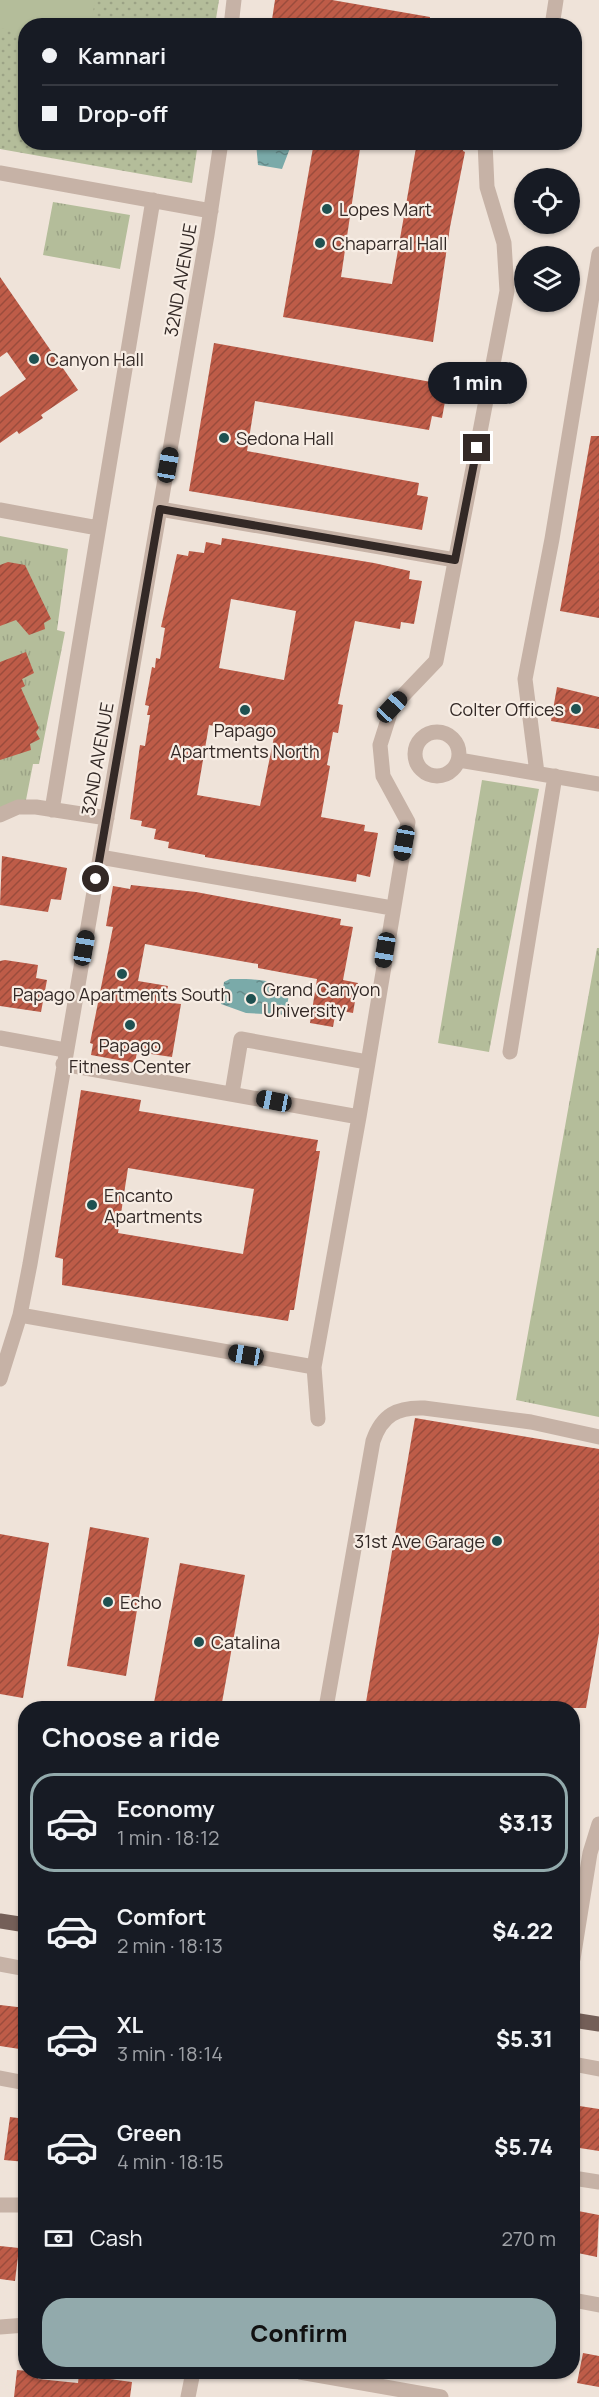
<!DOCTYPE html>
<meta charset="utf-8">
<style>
:root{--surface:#171b24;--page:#242831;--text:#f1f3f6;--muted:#9ea1a6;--line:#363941;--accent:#92aaac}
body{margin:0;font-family:Manrope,sans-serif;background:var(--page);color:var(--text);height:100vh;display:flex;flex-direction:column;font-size:22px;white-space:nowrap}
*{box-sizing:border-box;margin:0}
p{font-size:20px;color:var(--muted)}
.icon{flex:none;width:33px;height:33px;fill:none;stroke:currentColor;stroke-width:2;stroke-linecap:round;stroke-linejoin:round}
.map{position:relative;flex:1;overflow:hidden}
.details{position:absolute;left:18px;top:1701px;width:562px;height:678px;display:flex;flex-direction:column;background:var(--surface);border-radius:24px;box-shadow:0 2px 4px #0004}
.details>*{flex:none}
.top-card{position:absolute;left:18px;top:18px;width:564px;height:132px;border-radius:24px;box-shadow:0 2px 4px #0004;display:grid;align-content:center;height:132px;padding:0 24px;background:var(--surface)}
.controls{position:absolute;left:514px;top:168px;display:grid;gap:12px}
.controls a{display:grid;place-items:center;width:66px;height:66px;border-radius:50%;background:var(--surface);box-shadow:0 2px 4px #0004;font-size:30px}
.end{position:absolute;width:27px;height:27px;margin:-14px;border:8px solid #332926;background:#fff;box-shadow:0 0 0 3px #fff}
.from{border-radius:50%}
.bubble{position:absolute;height:42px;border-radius:21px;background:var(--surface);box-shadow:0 2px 4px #0004;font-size:20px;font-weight:800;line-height:42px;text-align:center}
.car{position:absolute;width:18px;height:36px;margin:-18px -9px;border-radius:8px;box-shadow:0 0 4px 2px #0007;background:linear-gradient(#222 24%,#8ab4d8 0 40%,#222 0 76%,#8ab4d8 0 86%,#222 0)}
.top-card b{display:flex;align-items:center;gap:21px;height:57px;font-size:22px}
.top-card b+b{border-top:2px solid var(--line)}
.top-card i{width:15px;height:15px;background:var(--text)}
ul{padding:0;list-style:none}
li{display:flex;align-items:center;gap:18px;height:99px;margin:0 12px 9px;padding:0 12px;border:3px solid transparent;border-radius:24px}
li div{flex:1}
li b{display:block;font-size:22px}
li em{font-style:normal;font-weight:800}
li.active{border-color:var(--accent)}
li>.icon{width:54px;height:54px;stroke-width:1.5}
h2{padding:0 24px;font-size:27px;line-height:72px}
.pay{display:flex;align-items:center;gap:15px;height:66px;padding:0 24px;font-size:22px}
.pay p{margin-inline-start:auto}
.action{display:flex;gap:12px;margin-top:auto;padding:12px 24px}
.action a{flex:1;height:69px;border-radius:24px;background:var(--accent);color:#111;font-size:24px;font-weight:800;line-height:69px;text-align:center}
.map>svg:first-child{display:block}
.grass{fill:url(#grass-tufts)}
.park{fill:url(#park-dots)}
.pitch{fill:#b4bd9a}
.water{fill:url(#water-ripples)}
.building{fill:url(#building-hatch);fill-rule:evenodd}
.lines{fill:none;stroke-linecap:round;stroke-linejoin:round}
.minor{stroke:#c6b2a6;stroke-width:15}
.major{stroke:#745f58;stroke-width:15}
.route{stroke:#332926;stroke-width:8}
.poi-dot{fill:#1f5151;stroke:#f7ede4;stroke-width:2}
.labels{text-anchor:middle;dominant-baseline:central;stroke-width:4.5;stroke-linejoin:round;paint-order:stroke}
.poi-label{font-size:18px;fill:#332926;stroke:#f7ede4;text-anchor:start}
.street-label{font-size:18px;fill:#332926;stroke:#f7ede4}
</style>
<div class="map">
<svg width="599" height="2397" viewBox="0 0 599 2397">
<defs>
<pattern id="grass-tufts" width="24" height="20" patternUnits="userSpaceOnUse" patternTransform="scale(1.5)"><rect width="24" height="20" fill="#b4bd9a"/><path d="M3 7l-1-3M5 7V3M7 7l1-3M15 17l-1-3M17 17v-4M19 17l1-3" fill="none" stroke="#9ba285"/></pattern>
<pattern id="park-dots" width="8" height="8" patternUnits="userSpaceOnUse" patternTransform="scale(1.5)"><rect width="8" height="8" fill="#b4bd9a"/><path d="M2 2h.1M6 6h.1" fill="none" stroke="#9ba285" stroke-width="1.8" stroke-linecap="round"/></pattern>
<pattern id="water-ripples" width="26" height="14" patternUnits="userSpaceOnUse" patternTransform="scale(1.5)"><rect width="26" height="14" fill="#7aaaa9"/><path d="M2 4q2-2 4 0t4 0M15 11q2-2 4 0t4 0" fill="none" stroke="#658a89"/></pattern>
<pattern id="building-hatch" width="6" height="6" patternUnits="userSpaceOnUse" patternTransform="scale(1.5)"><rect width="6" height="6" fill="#be5c48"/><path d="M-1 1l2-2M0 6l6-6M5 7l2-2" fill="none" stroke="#9b4c3c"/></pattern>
</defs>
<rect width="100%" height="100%" fill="#efe3d9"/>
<!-- grass -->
<path class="grass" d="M 53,202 L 130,215 L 120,269 L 43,255 Z
M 0,536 L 68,549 L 57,630 L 65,632 L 39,764 L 33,764 L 26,800 L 0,808 Z
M 482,780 L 539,789 L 489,1052 L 438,1043 Z
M 597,948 L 599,948 L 599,1417 L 516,1400 Z"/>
<!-- park -->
<path class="park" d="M 0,0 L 219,0 L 215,25 L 26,26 L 26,142 L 198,143 L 192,183 L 0,149 Z"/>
<!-- pitch -->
<path class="pitch" d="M 0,0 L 95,0 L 91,25 L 26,26 L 25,33 L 0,28 Z"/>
<!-- water -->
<path class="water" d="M 256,143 L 292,143 L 282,169 L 258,165 Z
M 230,979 C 247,979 278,978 289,993 L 286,1015 L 246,1013 L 221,1004 L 224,982 Z"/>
<!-- building -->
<path class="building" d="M 275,0 L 332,0 L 430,17 L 429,26 L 271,26 Z
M 314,142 L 361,142 L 341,277 L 392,284 L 417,142 L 464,142 L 463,151 L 465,152 L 450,227 L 433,342 L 283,317 Z
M 0,277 L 78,390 L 41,415 L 43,418 L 19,434 L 17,431 L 0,443 L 0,397 L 26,379 L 7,352 L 0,357 Z
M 214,343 L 448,385 L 442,418 L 432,416 L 429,430 L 255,401 L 247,451 L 419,483 L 417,495 L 428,497 L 422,530 L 189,491 Z
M 591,436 L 599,436 L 599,618 L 560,611 Z
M 222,538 L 374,563 L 410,571 L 409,579 L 422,581 L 414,624 L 401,622 L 400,629 L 355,621 L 338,704 L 343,705 L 338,733 L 333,732 L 327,765 L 330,766 L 321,817 L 365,825 L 364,831 L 378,833 L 370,877 L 357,874 L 356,882 L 205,857 L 205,855 L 168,848 L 169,842 L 154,839 L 156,829 L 141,826 L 142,821 L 130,819 L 140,745 L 145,746 L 150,715 L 147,715 L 149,706 L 145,705 L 152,667 L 155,668 L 156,658 L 160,659 L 165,628 L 161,627 L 177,554 L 188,556 L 189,551 L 204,553 L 206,542 L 221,545 ZM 231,599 L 296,611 L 284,680 L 219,668 ZM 209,725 L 274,737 L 260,806 L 197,795 Z
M 8,562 L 25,565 L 51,619 L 44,623 L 45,629 L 29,635 L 16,620 L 0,626 L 0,565 Z
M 26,652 L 34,673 L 22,679 L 25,686 L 21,688 L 39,728 L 36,732 L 40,739 L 30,744 L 31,750 L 0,760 L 0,662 Z
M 557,687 L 599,697 L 599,729 L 551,721 Z
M 2,856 L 67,868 L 61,900 L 51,899 L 48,912 L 0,905 Z
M 131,885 L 196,892 L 341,919 L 340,925 L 353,927 L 343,980 L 358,983 L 353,1013 L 336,1010 L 333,1027 L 310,1023 L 317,979 L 258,968 L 258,964 L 145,944 L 138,981 L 168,986 L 167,991 L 174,992 L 172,1003 L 181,1004 L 172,1057 L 137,1052 L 135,1063 L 91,1055 L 93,1044 L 90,1043 L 113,927 L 106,926 L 113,886 L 130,889 Z
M 5,960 L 38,965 L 36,978 L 47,980 L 41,1012 L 0,1006 L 0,961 Z
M 81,1090 L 141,1100 L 139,1111 L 318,1140 L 316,1151 L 320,1151 L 294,1310 L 290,1310 L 288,1321 L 62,1285 L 63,1259 L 55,1257 ZM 128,1168 L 254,1189 L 243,1254 L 118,1233 Z
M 415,1418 L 599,1449 L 599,1633 L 586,1708 L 365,1708 Z
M 90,1527 L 149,1538 L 126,1676 L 67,1666 Z
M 0,1534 L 49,1543 L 23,1698 L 0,1694 Z
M 180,1563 L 245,1575 L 221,1708 L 153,1708 Z
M 0,2005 L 26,2008 L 26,2050 L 0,2046 Z
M 573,2105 L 599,2109 L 599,2151 L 573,2147 Z
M 10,2117 L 26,2119 L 26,2162 L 4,2160 Z
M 573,2210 L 599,2215 L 597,2257 L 573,2252 Z
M 0,2246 L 19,2248 L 15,2281 L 0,2279 Z
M 583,2353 L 599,2356 L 599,2387 L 577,2383 Z
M 17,2370 L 39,2372 L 38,2379 L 78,2383 L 79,2375 L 132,2382 L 130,2397 L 14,2397 Z"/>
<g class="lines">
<!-- minor -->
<path class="minor" d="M 231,26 L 234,0
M 552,26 L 556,0
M 0,173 L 211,211
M 160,509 L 455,560
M 0,510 L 98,528
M415 754a22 22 0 1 1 44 0a22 22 0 1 1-44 0Z
M 459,760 L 599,784
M 537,773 L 525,679 L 552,539 L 599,254
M 52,810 L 153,200
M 0,815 L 18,807 L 36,807 L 107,818
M 100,857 L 392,908
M 0,1038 L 65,1050
M 510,1052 L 555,776
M 232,1093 L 241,1039 L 367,1062
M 359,1117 L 408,822 L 383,776 L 380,745 L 392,707 L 436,661 L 507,291 L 504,243 L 487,187 L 485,142
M 20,1315 L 314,1367 L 359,1117 L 63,1064
M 314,1367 L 318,1419
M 0,1379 L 20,1315 L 30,1264 L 207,235 L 221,142
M 326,1708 L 373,1441 C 382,1415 397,1407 424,1408 L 531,1422 L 599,1437
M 573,1959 L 590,1853 L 599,1824
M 0,1964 L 26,1969
M 573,2064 L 599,2069
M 0,2078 L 26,2083
M 573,2178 L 599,2182
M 0,2205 L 26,2205
M 573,2300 L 599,2305
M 0,2327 L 26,2325
M 300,2372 L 441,2397
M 188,2397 L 193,2372"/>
<!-- major -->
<path class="major" d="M 0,1921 L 26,1925
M 573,2020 L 599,2024"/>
</g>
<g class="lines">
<!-- route -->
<path class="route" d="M 96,879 L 160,509 L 455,560 L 477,448"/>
</g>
<!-- markers -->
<g class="poi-dot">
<circle cx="327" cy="209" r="6"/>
<circle cx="320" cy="243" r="6"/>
<circle cx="34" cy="359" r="6"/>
<circle cx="224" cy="438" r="6"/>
<circle cx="576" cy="709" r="6"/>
<circle cx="245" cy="710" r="6"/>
<circle cx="122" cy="974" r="6"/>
<circle cx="251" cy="999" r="6"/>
<circle cx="130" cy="1025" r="6"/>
<circle cx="92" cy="1205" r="6"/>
<circle cx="497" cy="1541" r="6"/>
<circle cx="108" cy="1602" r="6"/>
<circle cx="199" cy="1642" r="6"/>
</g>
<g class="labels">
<!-- poi labels -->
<g class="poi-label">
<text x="339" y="209">Lopes Mart</text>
<text x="332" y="243">Chaparral Hall</text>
<text x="46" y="359">Canyon Hall</text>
<text x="236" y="438">Sedona Hall</text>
<text x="564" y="709" text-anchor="end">Colter Offices</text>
<text x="245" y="730" text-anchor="middle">Papago<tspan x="245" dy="21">Apartments North</tspan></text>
<text x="263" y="989">Grand Canyon<tspan x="263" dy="21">University</tspan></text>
<text x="122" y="994" text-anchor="middle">Papago Apartments South</text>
<text x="130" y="1045" text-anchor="middle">Papago<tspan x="130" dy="21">Fitness Center</tspan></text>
<text x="104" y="1195">Encanto<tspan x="104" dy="21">Apartments</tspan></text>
<text x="485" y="1541" text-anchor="end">31st Ave Garage</text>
<text x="120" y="1602">Echo</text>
<text x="211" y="1642">Catalina</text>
</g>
<!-- street labels -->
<g class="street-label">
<text transform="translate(180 280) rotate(-80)">32ND AVENUE</text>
<text transform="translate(97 759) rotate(-80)">32ND AVENUE</text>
</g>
</g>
</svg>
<div class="controls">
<a><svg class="icon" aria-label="locate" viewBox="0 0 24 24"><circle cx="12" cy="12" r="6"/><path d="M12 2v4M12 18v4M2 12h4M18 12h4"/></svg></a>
<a><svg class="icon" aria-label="layers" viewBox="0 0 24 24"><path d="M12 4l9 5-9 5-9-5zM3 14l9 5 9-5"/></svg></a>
</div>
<i class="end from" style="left:96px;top:879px"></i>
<i class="end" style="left:477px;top:448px"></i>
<div class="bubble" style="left:428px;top:362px;width:99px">1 min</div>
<i class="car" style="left:168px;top:465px;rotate:10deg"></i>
<i class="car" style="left:392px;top:707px;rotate:43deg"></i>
<i class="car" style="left:404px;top:843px;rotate:190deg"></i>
<i class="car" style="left:84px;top:948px;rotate:10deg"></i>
<i class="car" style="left:385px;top:950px;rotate:189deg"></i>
<i class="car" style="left:274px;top:1101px;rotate:281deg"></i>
<i class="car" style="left:246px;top:1355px;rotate:280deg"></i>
<div class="top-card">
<b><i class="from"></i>Kamnari</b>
<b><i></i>Drop-off</b>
</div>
<section class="details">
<h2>Choose a ride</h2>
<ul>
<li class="active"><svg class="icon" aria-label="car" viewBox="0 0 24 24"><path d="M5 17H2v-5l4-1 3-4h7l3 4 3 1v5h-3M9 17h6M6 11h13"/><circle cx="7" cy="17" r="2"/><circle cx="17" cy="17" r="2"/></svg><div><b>Economy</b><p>1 min · 18:12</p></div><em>$3.13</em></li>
<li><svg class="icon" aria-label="car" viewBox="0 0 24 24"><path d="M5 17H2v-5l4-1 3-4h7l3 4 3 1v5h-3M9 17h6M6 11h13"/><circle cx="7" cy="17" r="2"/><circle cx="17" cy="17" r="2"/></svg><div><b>Comfort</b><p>2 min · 18:13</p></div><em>$4.22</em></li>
<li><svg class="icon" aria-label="car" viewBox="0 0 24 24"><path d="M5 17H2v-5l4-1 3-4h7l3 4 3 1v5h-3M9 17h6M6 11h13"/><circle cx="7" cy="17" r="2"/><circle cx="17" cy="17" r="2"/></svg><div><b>XL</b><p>3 min · 18:14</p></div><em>$5.31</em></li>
<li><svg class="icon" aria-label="car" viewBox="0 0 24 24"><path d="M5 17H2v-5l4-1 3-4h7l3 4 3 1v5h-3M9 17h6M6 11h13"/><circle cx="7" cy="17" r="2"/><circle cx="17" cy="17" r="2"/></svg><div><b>Green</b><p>4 min · 18:15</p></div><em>$5.74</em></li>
</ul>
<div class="pay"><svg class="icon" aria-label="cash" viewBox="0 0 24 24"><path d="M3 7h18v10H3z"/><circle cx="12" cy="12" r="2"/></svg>Cash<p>270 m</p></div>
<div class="action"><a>Confirm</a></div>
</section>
</div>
